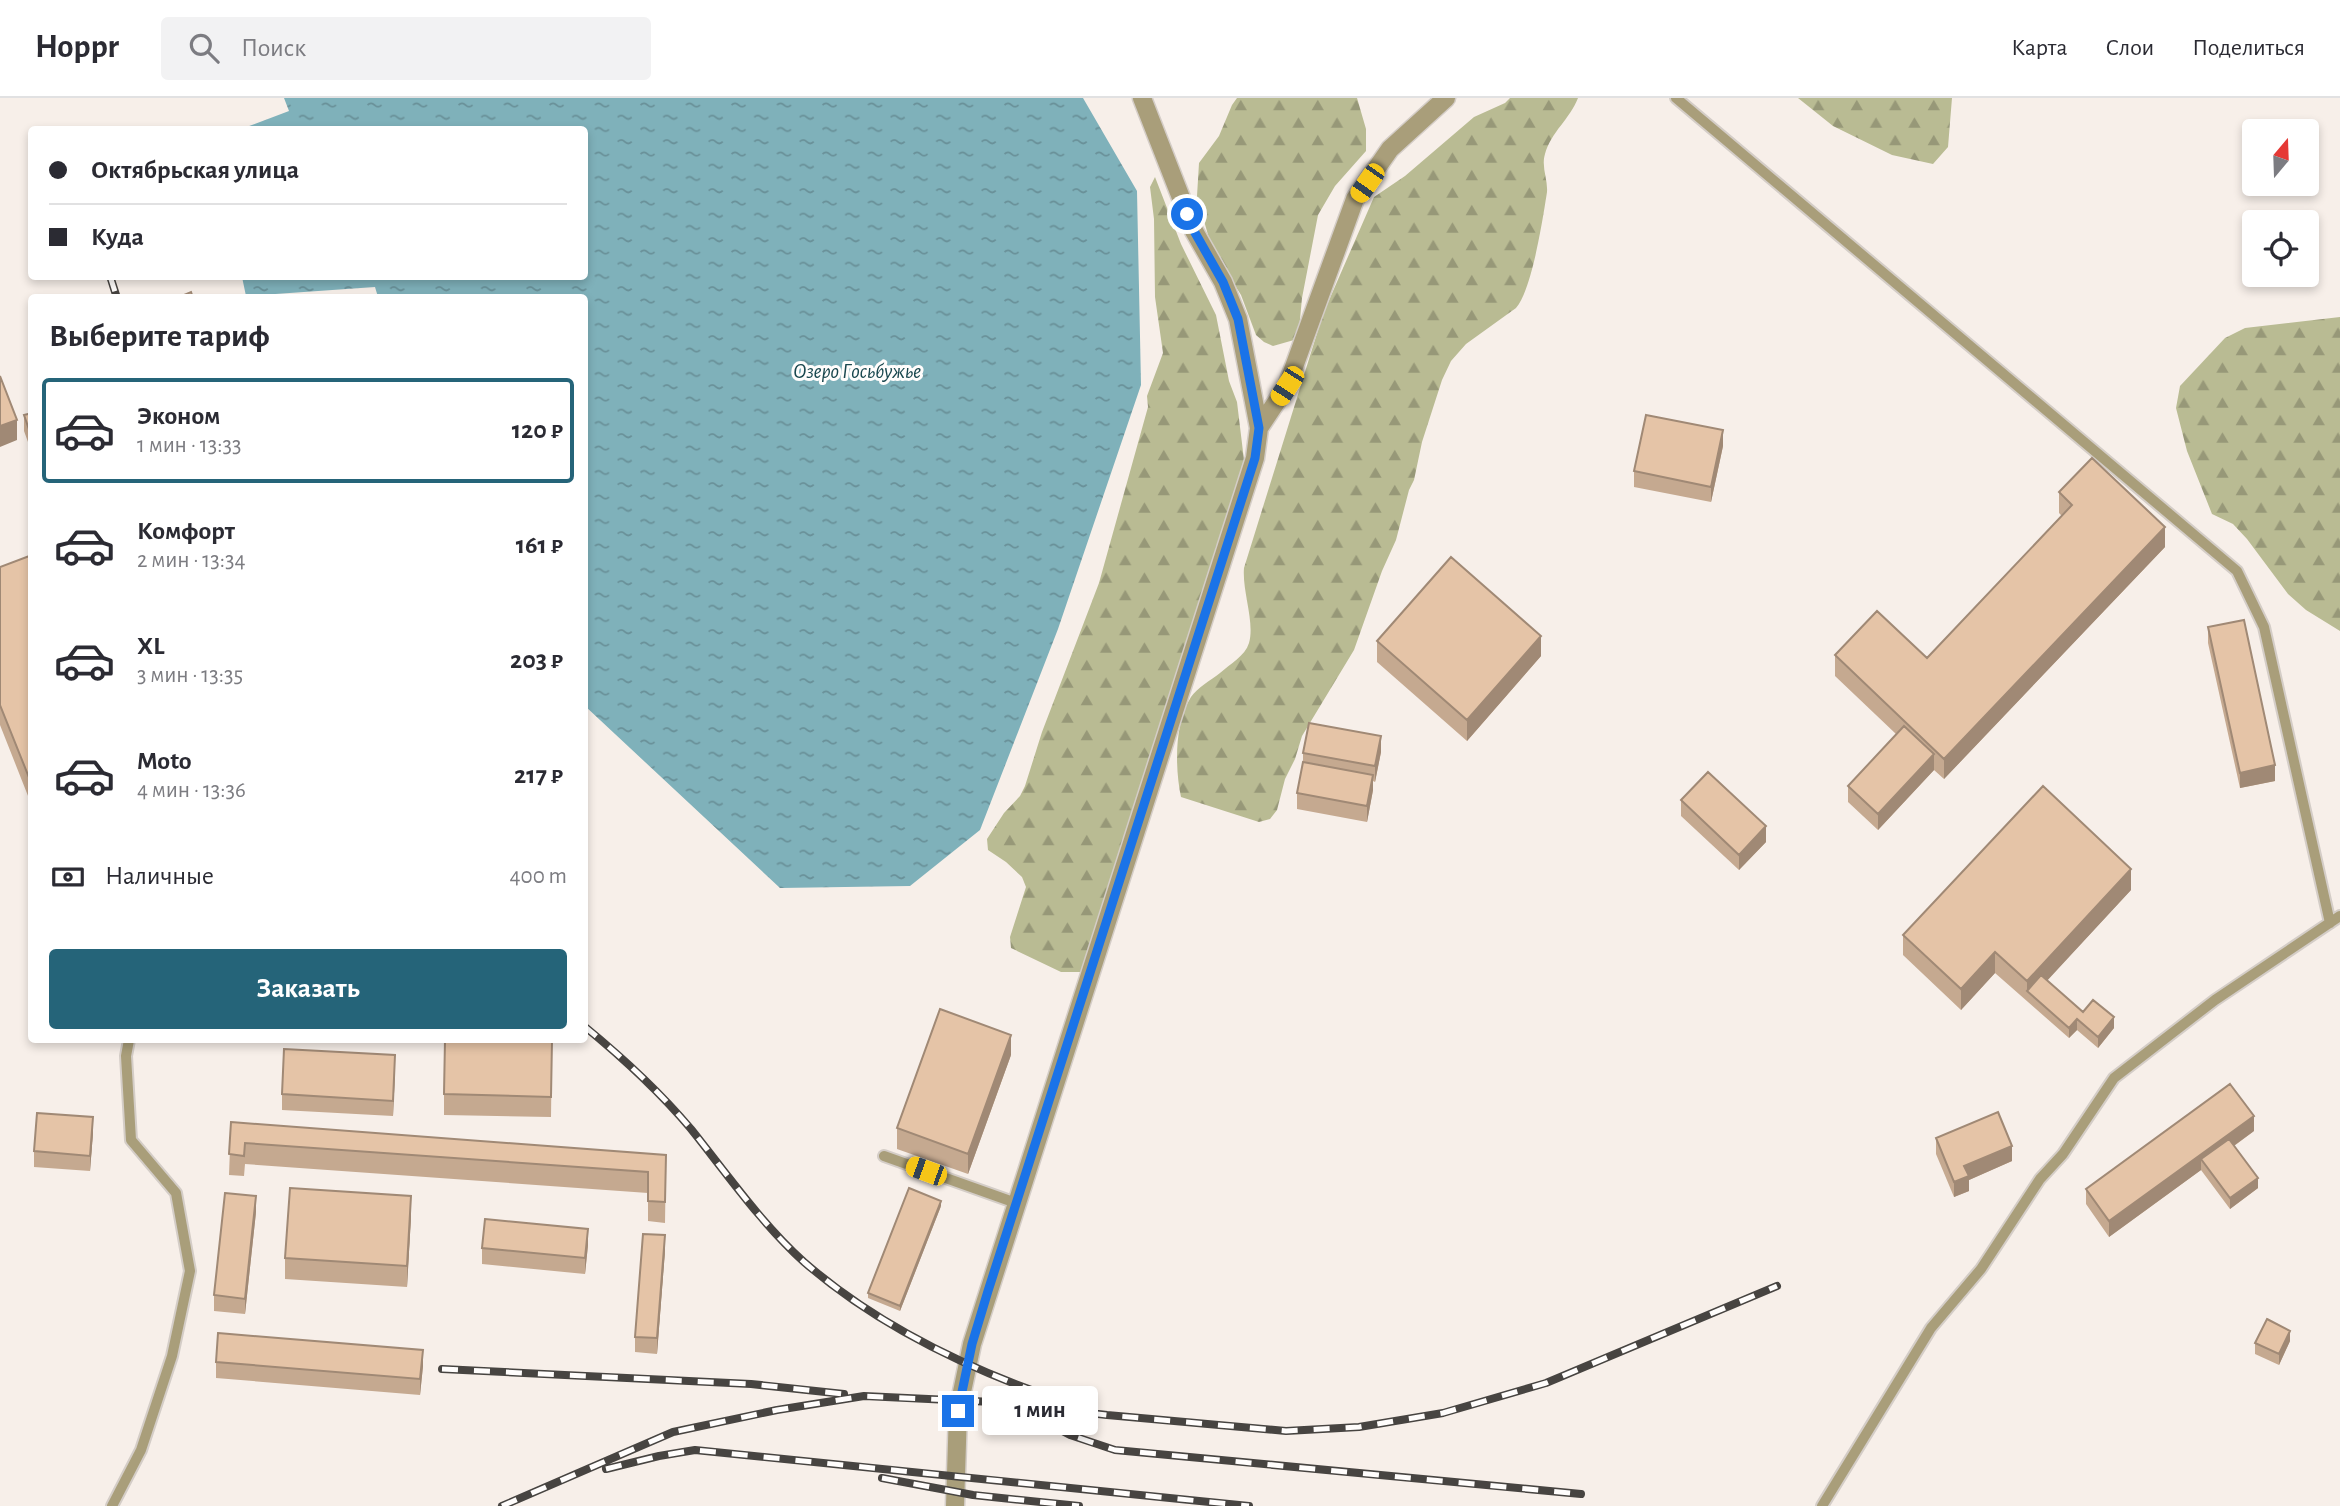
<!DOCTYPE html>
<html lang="ru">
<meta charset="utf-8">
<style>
:root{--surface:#fff;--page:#f2f2f3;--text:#2b2b33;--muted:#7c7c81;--line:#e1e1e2;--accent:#256479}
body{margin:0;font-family:"Alegreya Sans",sans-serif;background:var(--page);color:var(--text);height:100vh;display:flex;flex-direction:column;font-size:26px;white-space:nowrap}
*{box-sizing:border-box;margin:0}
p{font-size:23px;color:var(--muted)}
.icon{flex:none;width:38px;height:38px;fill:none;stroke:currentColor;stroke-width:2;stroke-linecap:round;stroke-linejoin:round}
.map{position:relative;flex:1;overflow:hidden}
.drawer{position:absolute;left:28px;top:196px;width:560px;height:749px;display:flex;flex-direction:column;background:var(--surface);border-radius:7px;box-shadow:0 4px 10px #0003}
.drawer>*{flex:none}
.banner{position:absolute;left:28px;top:28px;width:560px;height:154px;border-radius:7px;box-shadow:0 4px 10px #0003;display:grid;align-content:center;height:154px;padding:0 21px;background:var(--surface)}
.needle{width:46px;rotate:19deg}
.buttons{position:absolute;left:2242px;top:21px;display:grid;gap:14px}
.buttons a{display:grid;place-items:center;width:77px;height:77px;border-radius:7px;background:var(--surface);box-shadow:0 4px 10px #0003;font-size:35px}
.end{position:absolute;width:32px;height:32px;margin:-16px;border:9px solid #1a73e8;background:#fff;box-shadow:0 0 0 4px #fff}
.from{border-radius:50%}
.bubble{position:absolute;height:49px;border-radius:7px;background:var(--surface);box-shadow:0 4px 10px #0003;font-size:23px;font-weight:600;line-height:49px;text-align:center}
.car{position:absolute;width:21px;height:42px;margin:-21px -10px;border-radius:9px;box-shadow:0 0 5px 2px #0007;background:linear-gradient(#f5c518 24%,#345 0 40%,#f5c518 0 76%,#345 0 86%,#f5c518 0)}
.banner b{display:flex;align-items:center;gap:24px;height:66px;font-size:26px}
.banner b+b{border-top:2px solid var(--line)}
.banner i{width:18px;height:18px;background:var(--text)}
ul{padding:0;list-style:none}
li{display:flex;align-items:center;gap:21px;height:105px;margin:0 14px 10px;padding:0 7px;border:4px solid transparent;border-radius:7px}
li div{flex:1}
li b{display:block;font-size:26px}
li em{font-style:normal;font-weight:600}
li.on{border-color:var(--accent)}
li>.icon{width:63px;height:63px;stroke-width:1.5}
h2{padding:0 21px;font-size:32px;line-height:84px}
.pay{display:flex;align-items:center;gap:18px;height:77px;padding:0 21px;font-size:26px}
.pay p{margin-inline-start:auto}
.button{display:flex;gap:14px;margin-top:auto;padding:14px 21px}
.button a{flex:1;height:80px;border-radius:7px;background:var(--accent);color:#fff;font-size:28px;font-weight:600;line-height:80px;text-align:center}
header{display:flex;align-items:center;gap:42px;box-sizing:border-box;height:98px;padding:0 35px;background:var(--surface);border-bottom:2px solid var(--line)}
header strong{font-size:33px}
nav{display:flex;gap:38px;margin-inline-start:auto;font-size:24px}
.search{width:490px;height:63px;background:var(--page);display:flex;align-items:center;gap:18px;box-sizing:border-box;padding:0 24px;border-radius:7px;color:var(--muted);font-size:26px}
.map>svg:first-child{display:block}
.forest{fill:url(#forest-firs)}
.water{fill:url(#water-ripples)}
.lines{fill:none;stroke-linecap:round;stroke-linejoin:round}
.service-casing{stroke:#d4cdc7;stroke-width:14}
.minor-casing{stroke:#d4cdc7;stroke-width:21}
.service{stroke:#a99e7a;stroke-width:10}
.minor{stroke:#a99e7a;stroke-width:18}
.rail-casing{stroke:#474441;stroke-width:8}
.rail{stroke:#fffdfc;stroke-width:5;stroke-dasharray:16;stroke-linecap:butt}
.wall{fill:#c5a990}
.shaded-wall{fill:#a08975}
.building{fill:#e5c4a7;stroke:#a08975;stroke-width:2}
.route{stroke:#1a73e8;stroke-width:9}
.labels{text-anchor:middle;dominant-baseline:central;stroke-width:6;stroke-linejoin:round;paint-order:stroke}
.water-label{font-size:21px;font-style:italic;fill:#19474e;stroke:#fffdfc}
</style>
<header>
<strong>Hoppr</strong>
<div class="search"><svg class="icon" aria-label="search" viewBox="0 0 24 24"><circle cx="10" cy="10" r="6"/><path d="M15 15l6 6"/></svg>Поиск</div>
<nav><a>Карта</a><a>Слои</a><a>Поделиться</a></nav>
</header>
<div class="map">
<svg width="2340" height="1408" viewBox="0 0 2340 1408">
<defs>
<pattern id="forest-firs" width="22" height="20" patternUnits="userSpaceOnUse" patternTransform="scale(1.75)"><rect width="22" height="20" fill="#b9bb93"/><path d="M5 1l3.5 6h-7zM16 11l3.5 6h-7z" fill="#979878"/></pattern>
<pattern id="water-ripples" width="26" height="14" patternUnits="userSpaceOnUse" patternTransform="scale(1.75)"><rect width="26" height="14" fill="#7fb1ba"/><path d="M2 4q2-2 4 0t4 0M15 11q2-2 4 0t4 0" fill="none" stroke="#699098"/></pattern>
</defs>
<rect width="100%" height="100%" fill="#f7efe9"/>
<!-- forest -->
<path class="forest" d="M 1237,0 L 1357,0 L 1366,31 L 1366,53 L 1335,88 L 1318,117 L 1302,200 L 1299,232 L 1294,242 L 1273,248 L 1264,244 L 1256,237 L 1241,197 L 1212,151 L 1197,98 L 1199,65 L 1219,38 L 1232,7 Z
M 1510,0 L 1578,0 C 1570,21 1551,34 1545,56 C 1541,69 1548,81 1547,94 C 1543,120 1532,192 1516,210 L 1466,246 L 1451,263 L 1442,282 L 1422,344 L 1414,382 L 1409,392 L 1396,442 L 1382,473 L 1354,552 L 1302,638 L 1295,661 L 1285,681 L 1277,712 L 1270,721 L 1259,724 L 1181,699 C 1175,671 1174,625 1191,599 C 1197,590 1211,582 1220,575 C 1230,566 1245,558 1249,545 C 1255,524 1242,493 1244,470 L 1323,216 L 1374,99 L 1405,78 L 1474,19 L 1505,5 Z
M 1798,0 L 1952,0 L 1948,49 L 1933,66 L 1892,57 L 1833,28 Z
M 1155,79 L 1181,146 L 1216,217 L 1229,283 L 1237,304 L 1244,362 L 1087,864 L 1082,874 L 1061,874 L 1011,850 L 1010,839 L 1026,789 L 1022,779 L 1006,764 L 988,752 L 987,741 L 1004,715 L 1020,698 L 1025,688 L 1042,634 L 1099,485 L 1148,309 L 1147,298 L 1163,255 L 1155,199 L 1154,121 L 1150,89 Z
M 2340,219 L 2340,533 L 2306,512 L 2288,496 L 2247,441 L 2233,426 L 2212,416 L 2187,353 L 2176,310 L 2180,288 L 2225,240 L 2245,230 Z"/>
<!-- water -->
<path class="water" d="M 284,0 L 1083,0 L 1137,93 L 1141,287 L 1058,531 L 980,732 L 910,788 L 780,790 L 585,608 L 584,200 L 378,199 L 375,189 L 246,198 L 242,179 L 584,178 L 584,32 L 241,31 L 289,13 Z"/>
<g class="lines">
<!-- service casing -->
<g class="service-casing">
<path id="service" d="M 1676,0 L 2237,473 L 2264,529 L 2330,825
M 884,1058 L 1016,1105
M 112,1408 L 141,1352 L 172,1258 L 190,1173 L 176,1095 L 131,1042 L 126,958 L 129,942
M 1822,1408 L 1931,1230 L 1981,1171 L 2040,1081 L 2063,1056 L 2114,980 L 2215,902 L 2340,818"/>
</g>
<!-- minor casing -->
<g class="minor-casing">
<path id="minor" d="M 1259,330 L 1287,288 L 1355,101 L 1390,51 L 1446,0
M 955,1408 L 958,1313 L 972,1246 L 1255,360 L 1259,330 L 1238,221 L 1223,184 L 1194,133 L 1142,0"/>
</g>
<!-- service -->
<use href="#service" class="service"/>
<!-- minor -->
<use href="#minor" class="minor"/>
<!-- rail casing -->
<g class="rail-casing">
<path id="rail" d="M 110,178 L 117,200
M 584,928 C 623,960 659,993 691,1031 C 727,1076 761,1125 804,1164 C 880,1230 979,1276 1074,1307
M 442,1271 L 751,1286 L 844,1296
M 1021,1311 L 1070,1337 L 1115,1352 L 1581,1396
M 606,1371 L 659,1358 L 695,1352 L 1249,1408
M 882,1380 L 973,1397 L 1079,1408
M 502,1408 L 673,1334 L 777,1312 L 864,1298 L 993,1304 L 1107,1317 L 1286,1333 L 1359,1329 L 1443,1315 L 1546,1285 L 1777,1188"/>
</g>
<!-- rail -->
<use href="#rail" class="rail"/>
</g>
<!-- wall -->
<path class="wall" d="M 32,315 L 32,355 L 24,333 L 24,317 Z
M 1723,348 L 1711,404 L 1634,389 L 1634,373 Z
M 2059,394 L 2165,449 L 1944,681 L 1934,672 L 1878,732 L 1848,704 L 1848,688 L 1896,636 L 1835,578 L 1835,557 L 1927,560 L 2062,418 L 2059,415 Z
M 32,457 L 32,708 L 0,627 L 0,469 Z
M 2208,529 L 2275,683 L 2240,690 L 2208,545 Z
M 1377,543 L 1541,558 L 1467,643 L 1377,564 Z
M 1381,654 L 1375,684 L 1373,683 L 1373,692 L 1367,724 L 1297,711 L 1297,695 L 1303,664 L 1303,655 Z
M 1681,702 L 1766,744 L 1739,772 L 1681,718 Z
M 2131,792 L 2047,882 L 2083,914 L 2114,930 L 2098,950 L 2077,932 L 2069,940 L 1995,875 L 1961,912 L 1903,857 L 1903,837 Z
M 552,942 L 551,1019 L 444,1017 L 444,996 Z
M 1011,957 L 968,1076 L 897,1051 L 897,1030 Z
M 395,973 L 393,1018 L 282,1012 L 282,996 Z
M 231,1024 L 666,1057 L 665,1125 L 648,1123 L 648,1095 L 245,1066 L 244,1078 L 229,1077 Z
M 2254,1033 L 2234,1048 L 2258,1090 L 2230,1111 L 2201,1072 L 2109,1139 L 2086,1106 L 2086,1091 Z
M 93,1035 L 90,1073 L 34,1069 L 34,1053 Z
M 1936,1040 L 2012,1063 L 1969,1082 L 1969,1093 L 1954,1099 L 1936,1056 Z
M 941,1108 L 900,1213 L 868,1200 L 868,1195 Z
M 256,1114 L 245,1216 L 214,1213 L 214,1197 Z
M 411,1119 L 407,1189 L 285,1181 L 285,1160 Z
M 588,1147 L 585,1176 L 482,1166 L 482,1150 Z
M 665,1153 L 657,1256 L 635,1254 L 635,1239 Z
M 2290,1243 L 2279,1267 L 2255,1256 L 2255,1245 Z
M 216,1264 L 423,1268 L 420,1297 L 216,1280 Z"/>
<!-- shaded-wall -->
<path class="shaded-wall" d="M 17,322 L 17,342 L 0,349 L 0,328 Z
M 1723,332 L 1723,348 L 1711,404 L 1711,389 Z
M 2165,429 L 2165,449 L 1944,681 L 1944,661 Z
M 1541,538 L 1541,558 L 1467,643 L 1467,622 Z
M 1381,638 L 1381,654 L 1375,684 L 1375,668 Z
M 1934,656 L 1934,672 L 1878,732 L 1878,716 Z
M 2275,667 L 2275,683 L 2240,690 L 2240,675 Z
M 1373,677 L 1373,692 L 1367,724 L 1367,708 Z
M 1766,728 L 1766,744 L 1739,772 L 1739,757 Z
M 2131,771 L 2131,792 L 2033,898 L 2027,893 L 2027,883 Z
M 584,853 L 586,853 L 586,868 L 584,869 Z
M 1995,854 L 1995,875 L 1961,912 L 1961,891 Z
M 2114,919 L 2114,930 L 2098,950 L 2098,939 Z
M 2077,921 L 2077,932 L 2069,940 L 2069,930 Z
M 1011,937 L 1011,957 L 968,1076 L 968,1056 Z
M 395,957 L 395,973 L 393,1018 L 393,1003 Z
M 2254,1018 L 2254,1033 L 2206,1068 L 2201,1061 L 2201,1072 L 2109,1139 L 2109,1123 Z
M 93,1019 L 93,1035 L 90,1073 L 90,1058 Z
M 2012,1048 L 2012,1063 L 1969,1082 L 1969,1093 L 1954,1099 L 1954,1084 L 1964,1068 Z
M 2258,1080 L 2258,1090 L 2230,1111 L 2230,1100 Z
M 256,1098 L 256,1114 L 245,1216 L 245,1201 Z
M 411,1098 L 411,1119 L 407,1189 L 407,1168 Z
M 941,1103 L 941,1108 L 900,1213 L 900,1208 Z
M 588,1131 L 588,1147 L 585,1176 L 585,1160 Z
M 665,1137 L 665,1153 L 657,1256 L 657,1240 Z
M 2290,1233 L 2290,1243 L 2279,1267 L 2279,1256 Z
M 423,1252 L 423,1268 L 420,1297 L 420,1281 Z"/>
<!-- building -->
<path class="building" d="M 191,194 L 193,200 L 177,200 Z
M 0,278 L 17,322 L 0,328 Z
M 32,315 L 32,340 L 24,317 Z
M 1646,317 L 1723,332 L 1711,389 L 1634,373 Z
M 2092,360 L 2165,429 L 1944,661 L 1835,557 L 1877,513 L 1927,560 L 2072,407 L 2059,394 Z
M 32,457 L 32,687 L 0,607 L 0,469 Z
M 1451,459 L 1541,538 L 1467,622 L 1377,543 Z
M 2244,522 L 2275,667 L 2240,675 L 2208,529 Z
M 1309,625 L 1381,638 L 1375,668 L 1303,655 Z
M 1904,628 L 1934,656 L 1878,716 L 1848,688 Z
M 1303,664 L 1373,677 L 1367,708 L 1297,695 Z
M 1708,674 L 1766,728 L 1739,757 L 1681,702 Z
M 2043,688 L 2131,771 L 2027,883 L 1995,854 L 1961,891 L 1903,837 Z
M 2041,877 L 2083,914 L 2093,902 L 2114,919 L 2098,939 L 2077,921 L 2069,930 L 2027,893 Z
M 940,911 L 1011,937 L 968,1056 L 897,1030 Z
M 445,942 L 552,942 L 551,999 L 444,996 Z
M 284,951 L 395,957 L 393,1003 L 282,996 Z
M 2230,986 L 2254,1018 L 2109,1123 L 2086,1091 Z
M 1998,1014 L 2012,1048 L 1964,1068 L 1969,1078 L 1954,1084 L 1936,1040 Z
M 37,1015 L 93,1019 L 90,1058 L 34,1053 Z
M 231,1024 L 666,1057 L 665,1104 L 648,1103 L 648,1074 L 245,1045 L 244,1058 L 229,1056 Z
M 2229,1041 L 2258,1080 L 2230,1100 L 2201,1061 Z
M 290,1090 L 411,1098 L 407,1168 L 285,1160 Z
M 909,1090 L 941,1103 L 900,1208 L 868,1195 Z
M 225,1095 L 256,1098 L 245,1201 L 214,1197 Z
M 485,1121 L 588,1131 L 585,1160 L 482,1150 Z
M 643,1136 L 665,1137 L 657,1240 L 635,1239 Z
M 2267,1221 L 2290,1233 L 2279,1256 L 2255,1245 Z
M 218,1235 L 423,1252 L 420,1281 L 216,1264 Z"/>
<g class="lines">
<!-- route -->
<path class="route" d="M 958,1313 L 972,1246 L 988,1193 L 1255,360 L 1259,330 L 1238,221 L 1223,184 L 1194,133 L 1187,116"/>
</g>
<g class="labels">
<!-- water labels -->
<g class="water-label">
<text x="857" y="273">Озеро Госьбужье</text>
</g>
</g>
</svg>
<div class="buttons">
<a><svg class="needle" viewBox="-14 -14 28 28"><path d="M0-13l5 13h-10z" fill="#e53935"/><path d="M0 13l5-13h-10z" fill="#7c7c81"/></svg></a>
<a><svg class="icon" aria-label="locate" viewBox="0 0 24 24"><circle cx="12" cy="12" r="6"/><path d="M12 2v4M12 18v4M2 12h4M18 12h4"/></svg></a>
</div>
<i class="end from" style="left:1187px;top:116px"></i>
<i class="end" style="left:958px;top:1313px"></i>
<div class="bubble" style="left:982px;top:1288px;width:116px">1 мин</div>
<i class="car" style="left:1367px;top:85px;rotate:215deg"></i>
<i class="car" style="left:1287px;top:288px;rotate:213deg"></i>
<i class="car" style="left:926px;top:1073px;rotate:290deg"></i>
<div class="banner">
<b><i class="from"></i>Октябрьская улица</b>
<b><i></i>Куда</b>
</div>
<section class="drawer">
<h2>Выберите тариф</h2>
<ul>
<li class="on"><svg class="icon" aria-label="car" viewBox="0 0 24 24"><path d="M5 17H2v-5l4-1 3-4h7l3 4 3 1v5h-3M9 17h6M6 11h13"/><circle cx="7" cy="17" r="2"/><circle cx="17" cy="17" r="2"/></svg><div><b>Эконом</b><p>1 мин · 13:33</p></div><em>120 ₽</em></li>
<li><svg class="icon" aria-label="car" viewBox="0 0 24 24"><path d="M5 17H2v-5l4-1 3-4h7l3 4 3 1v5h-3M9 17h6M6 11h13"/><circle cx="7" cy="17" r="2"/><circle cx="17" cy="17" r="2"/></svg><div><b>Комфорт</b><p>2 мин · 13:34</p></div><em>161 ₽</em></li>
<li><svg class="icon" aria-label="car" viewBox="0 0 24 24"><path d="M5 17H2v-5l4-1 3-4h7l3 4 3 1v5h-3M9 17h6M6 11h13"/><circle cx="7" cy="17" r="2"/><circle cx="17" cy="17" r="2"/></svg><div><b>XL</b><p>3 мин · 13:35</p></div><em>203 ₽</em></li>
<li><svg class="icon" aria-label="car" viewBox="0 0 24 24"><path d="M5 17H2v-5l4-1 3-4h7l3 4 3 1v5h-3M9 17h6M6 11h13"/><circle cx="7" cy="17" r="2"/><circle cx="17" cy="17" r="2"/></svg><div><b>Moto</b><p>4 мин · 13:36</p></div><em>217 ₽</em></li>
</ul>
<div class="pay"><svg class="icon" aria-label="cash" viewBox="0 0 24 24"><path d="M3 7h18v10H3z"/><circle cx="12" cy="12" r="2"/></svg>Наличные<p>400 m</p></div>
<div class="button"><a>Заказать</a></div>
</section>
</div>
